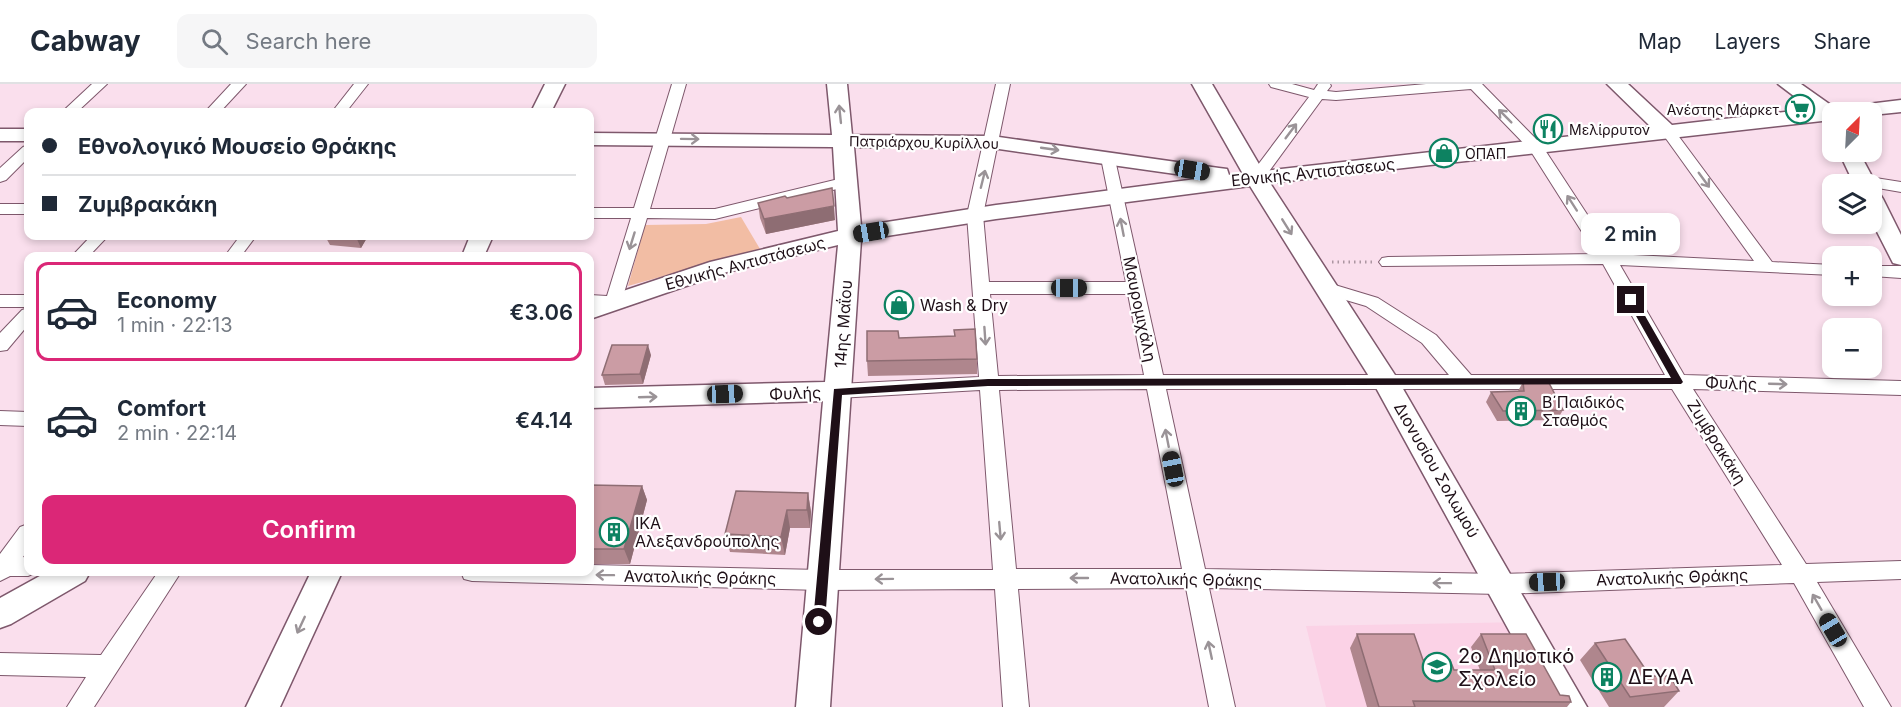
<!DOCTYPE html>
<meta charset="utf-8">
<style>
:root{--surface:#fff;--page:#f6f6f7;--text:#1f2937;--muted:#747a83;--line:#e0e1e3;--accent:#db2777}
body{margin:0;font-family:Inter,sans-serif;background:var(--page);color:var(--text);height:100vh;display:flex;flex-direction:column;font-size:22px;white-space:nowrap}
*{box-sizing:border-box;margin:0}
p{font-size:20px;color:var(--muted)}
.icon{flex:none;width:33px;height:33px;fill:none;stroke:currentColor;stroke-width:2;stroke-linecap:round;stroke-linejoin:round}
.map{position:relative;flex:1;overflow:hidden}
.sheet{position:absolute;left:24px;top:168px;width:570px;height:324px;display:flex;flex-direction:column;background:var(--surface);border-radius:12px;box-shadow:0 3px 9px #0003}
.sheet>*{flex:none}
.top-card{position:absolute;left:24px;top:24px;width:570px;height:132px;border-radius:12px;box-shadow:0 3px 9px #0003;display:grid;align-content:center;height:132px;padding:0 18px;background:var(--surface)}
.needle{width:39px;rotate:24deg}
.controls{position:absolute;left:1822px;top:18px;display:grid;gap:12px}
.controls a{display:grid;place-items:center;width:60px;height:60px;border-radius:12px;background:var(--surface);box-shadow:0 3px 9px #0003;font-size:30px}
.end{position:absolute;width:27px;height:27px;margin:-14px;border:8px solid #1e0f17;background:#fff;box-shadow:0 0 0 3px #fff}
.from{border-radius:50%}
.bubble{position:absolute;height:42px;border-radius:12px;background:var(--surface);box-shadow:0 3px 9px #0003;font-size:20px;font-weight:600;line-height:42px;text-align:center}
.car{position:absolute;width:18px;height:36px;margin:-18px -9px;border-radius:8px;box-shadow:0 0 4px 2px #0007;background:linear-gradient(#222 24%,#8ab4d8 0 40%,#222 0 76%,#8ab4d8 0 86%,#222 0)}
.top-card b{display:flex;align-items:center;gap:21px;height:57px;font-size:22px}
.top-card b+b{border-top:2px solid var(--line)}
.top-card i{width:15px;height:15px;background:var(--text)}
ul{padding:10px 0 0;list-style:none}
li{display:flex;align-items:center;gap:18px;height:99px;margin:0 12px 9px;padding:0 6px;border:3px solid transparent;border-radius:12px}
li div{flex:1}
li b{display:block;font-size:22px}
li em{font-style:normal;font-weight:600}
li.active{border-color:var(--accent)}
li>.icon{width:54px;height:54px;stroke-width:1.5}
.button{display:flex;gap:12px;margin-top:auto;padding:12px 18px}
.button a{flex:1;height:69px;border-radius:12px;background:var(--accent);color:#fff;font-size:24px;font-weight:600;line-height:69px;text-align:center}
header{display:flex;align-items:center;gap:36px;box-sizing:border-box;height:84px;padding:0 30px;background:var(--surface);border-bottom:2px solid var(--line)}
header strong{font-size:28px}
nav{display:flex;gap:33px;margin-inline-start:auto;font-size:21px}
.search{width:420px;height:54px;background:var(--page);display:flex;align-items:center;gap:15px;box-sizing:border-box;padding:0 21px;border-radius:12px;color:var(--muted);font-size:22px}
.map>svg:first-child{display:block}
.built{fill:#fbd2e6}
.green{fill:#f2bda4}
.lines{fill:none;stroke-linecap:round;stroke-linejoin:round}
.street-casing{stroke:#7e586c;stroke-width:2}
.secondary-casing{stroke:#7e586c;stroke-width:3}
.path{stroke:#ac96a2;stroke-width:3;stroke-dasharray:1.5 4;stroke-linecap:butt}
.street{fill:#fff;fill-rule:evenodd}
.secondary{fill:#fff;fill-rule:evenodd}
.wall{fill:#af868d}
.shaded-wall{fill:#8e6d73}
.building{fill:#cb9ca4;stroke:#8e6d73;stroke-width:1.5}
.oneway{stroke:#9a9397}
.route{fill:#1e0f17}
.labels{text-anchor:middle;dominant-baseline:central;stroke-width:4.5;stroke-linejoin:round;paint-order:stroke}
.far-poi-label{font-size:14px;fill:#1e0f17;stroke:#fff;text-anchor:start}
.far-street-label{font-size:14px;fill:#1e0f17;stroke:#fff}
.street-label{font-size:16px;fill:#1e0f17;stroke:#fff}
.poi-label{font-size:16px;fill:#1e0f17;stroke:#fff;text-anchor:start}
.near-poi-label{font-size:20px;fill:#1e0f17;stroke:#fff;text-anchor:start}
</style>
<header>
<strong>Cabway</strong>
<div class="search"><svg class="icon" aria-label="search" viewBox="0 0 24 24"><circle cx="10" cy="10" r="6"/><path d="M15 15l6 6"/></svg>Search here</div>
<nav><a>Map</a><a>Layers</a><a>Share</a></nav>
</header>
<div class="map">
<svg width="1901" height="623" viewBox="0 0 1901 623">
<rect width="100%" height="100%" fill="#fadfed"/>
<!-- built -->
<path class="built" d="M 1530,538 L 1581,623 L 1326,623 L 1306,542 Z"/>
<!-- green -->
<path class="green" d="M 741,133 L 760,165 L 628,202 L 645,141 L 706,140 Z"/>
<g class="lines">
<!-- street casing -->
<g class="street-casing">
<path id="street" d="M 92,0 L 107,0 L 77,28 L 62,28 Z
M 231,0 L 246,0 L 220,28 L 205,28 Z
M 354,0 L 368,0 L 346,28 L 332,28 Z
M 672,0 L 686,0 L 650,125 L 715,125 L 847,93 L 855,98 L 853,101 L 715,135 L 647,134 L 620,222 L 590,223 L 590,211 L 607,212 L 631,134 L 590,134 L 590,124 L 634,124 Z
M 996,0 L 1010,0 L 983,131 L 989,198 L 1126,198 L 1101,74 L 1104,71 L 1114,71 L 1163,291 L 1449,291 L 1422,259 L 1366,222 L 1319,208 L 1316,204 L 1319,200 L 1325,198 L 1378,214 L 1436,251 L 1471,291 L 1665,291 L 1603,180 L 1382,182 L 1379,178 L 1382,174 L 1388,173 L 1596,170 L 1530,66 L 1471,5 L 1336,16 L 1322,15 L 1262,97 L 1256,99 L 1248,94 L 1309,13 L 1271,3 L 1269,0 L 1292,0 L 1314,6 L 1318,0 L 1330,0 L 1331,2 L 1327,7 L 1336,8 L 1426,0 L 1482,0 L 1541,60 L 1613,170 L 1754,177 L 1662,49 L 1669,45 L 1674,46 L 1772,178 L 1833,181 L 1833,191 L 1620,181 L 1684,291 L 1901,297 L 1901,311 L 1693,305 L 1806,480 L 1901,477 L 1901,495 L 1817,498 L 1891,623 L 1864,623 L 1794,499 L 1501,510 L 1209,504 L 1235,623 L 1209,623 L 1186,504 L 1018,505 L 1029,623 L 1003,623 L 995,505 L 822,506 L 472,497 L 464,495 L 461,488 L 590,488 L 590,481 L 822,486 L 993,486 L 980,306 L 838,314 L 831,312 L 828,307 L 831,302 L 838,300 L 979,293 L 967,131 ZM 990,210 L 1128,210 L 1144,291 L 998,292 ZM 1147,305 L 1182,485 L 1016,485 L 999,306 ZM 1166,305 L 1672,305 L 1782,481 L 1501,490 L 1205,485 Z
M 28,61 L 28,74 L 6,96 L 0,98 L 0,84 L 23,63 Z
M 1863,92 L 1901,98 L 1901,108 L 1872,103 L 1872,100 L 1857,100 L 1855,97 Z
M 0,120 L 28,120 L 28,130 L 0,130 Z
M 91,152 L 108,152 L 89,172 L 72,172 Z
M 240,152 L 256,152 L 241,172 L 225,172 Z
M 1872,182 L 1901,182 L 1901,194 L 1872,192 Z
M 0,211 L 28,211 L 28,223 L 0,223 Z
M 28,224 L 28,241 L 7,266 L 0,267 L 0,249 L 22,226 Z
M 0,327 L 28,328 L 28,342 L 0,341 Z
M 28,440 L 28,466 L 23,473 L 28,474 L 28,488 L 37,488 L 28,492 L 10,492 L 0,497 L 0,470 L 20,443 Z
M 158,488 L 181,488 L 94,623 L 67,623 L 86,593 L 0,591 L 0,569 L 101,571 Z"/>
</g>
<!-- secondary casing -->
<g class="secondary-casing">
<path id="secondary" d="M 545,0 L 565,0 L 551,28 L 531,28 Z
M 827,0 L 847,0 L 852,51 L 992,52 L 1219,84 L 1227,85 L 1229,91 L 1243,90 L 1192,0 L 1212,0 L 1263,87 L 1651,43 L 1607,0 L 1628,0 L 1672,41 L 1811,25 L 1778,0 L 1801,0 L 1835,24 L 1901,16 L 1901,28 L 1872,31 L 1872,28 L 1833,28 L 1833,36 L 1831,36 L 1270,99 L 1395,291 L 1587,623 L 1551,623 L 1375,302 L 1250,102 L 996,135 L 861,156 L 830,623 L 796,623 L 823,317 L 590,324 L 590,304 L 825,298 L 838,161 L 727,188 L 590,235 L 590,218 L 710,178 L 838,147 L 833,63 L 590,61 L 590,49 L 832,51 ZM 854,63 L 992,64 L 1204,94 L 996,121 L 861,142 Z
M 0,45 L 28,45 L 28,57 L 0,57 Z
M 1839,68 L 1859,68 L 1876,100 L 1873,105 L 1872,100 L 1854,100 Z
M 1872,108 L 1880,110 L 1883,115 L 1901,151 L 1901,181 L 1893,179 L 1872,138 Z
M 470,152 L 493,152 L 484,172 L 462,172 Z
M 47,488 L 90,488 L 85,497 L 11,540 L 0,544 L 0,514 Z
M 311,488 L 342,488 L 280,623 L 246,623 Z"/>
</g>
<!-- path -->
<path class="path" d="M 1332,178 L 1373,178"/>
<!-- street -->
<use href="#street" class="street"/>
<!-- secondary -->
<use href="#secondary" class="secondary"/>
</g>
<!-- wall -->
<path class="wall" d="M 787,114 L 835,136 L 766,150 L 760,134 L 758,119 Z
M 325,152 L 368,152 L 361,164 L 330,161 Z
M 954,246 L 977,275 L 977,290 L 868,292 L 867,277 L 899,254 L 954,252 Z
M 651,271 L 643,300 L 605,301 L 602,291 Z
M 1523,298 L 1563,326 L 1557,336 L 1497,337 L 1486,318 L 1491,308 L 1518,307 Z
M 590,401 L 642,402 L 647,416 L 630,480 L 590,480 Z
M 808,409 L 811,428 L 810,444 L 790,444 L 785,471 L 730,468 L 725,450 Z
M 1357,550 L 1423,576 L 1454,586 L 1480,586 L 1471,563 L 1481,550 L 1560,611 L 1571,618 L 1567,623 L 1367,623 L 1350,564 Z
M 1595,559 L 1650,592 L 1679,607 L 1664,623 L 1609,623 L 1580,576 Z"/>
<!-- shaded-wall -->
<path class="shaded-wall" d="M 834,122 L 835,136 L 766,150 L 764,135 Z
M 357,152 L 368,152 L 361,164 L 356,153 Z
M 648,261 L 651,271 L 643,300 L 640,290 Z
M 642,402 L 647,416 L 630,480 L 624,465 Z
M 808,409 L 811,428 L 810,444 L 807,426 Z
M 787,426 L 790,444 L 785,471 L 781,453 Z"/>
<!-- building -->
<path class="building" d="M 832,104 L 834,122 L 764,135 L 758,119 L 785,112 L 787,114 Z
M 334,152 L 357,152 L 356,153 Z
M 975,245 L 977,275 L 867,277 L 867,247 L 898,247 L 899,254 L 955,252 L 954,246 Z
M 612,261 L 648,261 L 640,290 L 602,291 Z
M 1523,298 L 1549,299 L 1563,326 L 1503,327 L 1491,308 L 1524,307 Z
M 590,401 L 642,402 L 624,465 L 590,465 Z
M 736,407 L 808,409 L 807,426 L 787,426 L 781,453 L 725,450 Z
M 1357,550 L 1414,550 L 1423,576 L 1450,576 L 1454,586 L 1495,586 L 1481,550 L 1526,550 L 1560,611 L 1569,612 L 1571,618 L 1413,617 L 1415,623 L 1379,623 Z
M 1625,555 L 1650,592 L 1670,592 L 1679,607 L 1630,613 L 1595,559 Z"/>
<!-- one-way arrows -->
<defs><path id="oneway-shaft" d="M-6 0H5M1.5-3L5.5 0L1.5 3" fill="none" stroke-width="1.6" stroke-linecap="round" stroke-linejoin="round" transform="scale(1.5)"/></defs>
<g class="oneway">
<use href="#oneway-shaft" transform="translate(840 30) rotate(-96)"/>
<use href="#oneway-shaft" transform="translate(1505 32) rotate(-135)"/>
<use href="#oneway-shaft" transform="translate(1291 47) rotate(-53)"/>
<use href="#oneway-shaft" transform="translate(690 55) rotate(1)"/>
<use href="#oneway-shaft" transform="translate(1050 65) rotate(8)"/>
<use href="#oneway-shaft" transform="translate(983 95) rotate(-76)"/>
<use href="#oneway-shaft" transform="translate(1704 96) rotate(54)"/>
<use href="#oneway-shaft" transform="translate(1572 119) rotate(-123)"/>
<use href="#oneway-shaft" transform="translate(1122 143) rotate(-101)"/>
<use href="#oneway-shaft" transform="translate(1287 143) rotate(58)"/>
<use href="#oneway-shaft" transform="translate(632 157) rotate(107)"/>
<use href="#oneway-shaft" transform="translate(985 252) rotate(86)"/>
<use href="#oneway-shaft" transform="translate(1778 300) rotate(2)"/>
<use href="#oneway-shaft" transform="translate(648 313) rotate(-2)"/>
<use href="#oneway-shaft" transform="translate(1167 354) rotate(-101)"/>
<use href="#oneway-shaft" transform="translate(1000 447) rotate(85)"/>
<use href="#oneway-shaft" transform="translate(605 491) rotate(-179)"/>
<use href="#oneway-shaft" transform="translate(1079 494) rotate(-180)"/>
<use href="#oneway-shaft" transform="translate(884 495) rotate(179)"/>
<use href="#oneway-shaft" transform="translate(1442 499) rotate(-179)"/>
<use href="#oneway-shaft" transform="translate(1817 518) rotate(-120)"/>
<use href="#oneway-shaft" transform="translate(301 541) rotate(115)"/>
<use href="#oneway-shaft" transform="translate(1210 566) rotate(-102)"/>
</g>
<!-- route -->
<path class="route" d="M 1631,213 L 1636,216 L 1683,298 L 1681,300 L 988,302 L 842,311 L 825,538 L 819,543 L 813,538 L 834,305 L 988,295 L 1671,294 L 1627,216 Z"/>
<!-- icons -->
<defs>
<g id="supermarket-ring" transform="scale(1.5)"><circle r="9.5" fill="#fff" stroke="#0d8261" stroke-width="1.5"/><path d="M-6-5.5h2.5l.6 2H6L4.5 2H-2.5L-4.4-4H-6ZM-1.5 3.2a1.3 1.3 0 1 0 .1 0ZM3 3.2a1.3 1.3 0 1 0 .1 0Z" fill="#0d8261"/></g>
<g id="restaurant-ring" transform="scale(1.5)"><circle r="9.5" fill="#fff" stroke="#0d8261" stroke-width="1.5"/><path d="M-5-6h1v4h1v-4h1v4h1v-4h1v5L-1.5 .5V6h-2V.5L-5-1ZM5-6V6H3V1.5H1.5Q1.5-4 5-6Z" fill="#0d8261"/></g>
<g id="shop-ring" transform="scale(1.5)"><circle r="9.5" fill="#fff" stroke="#0d8261" stroke-width="1.5"/><path d="M-5-2.5h2.3a2.7 3.5 0 0 1 5.4 0H5L5.5 6h-11ZM-1.5-2.5h3a1.5 2.3 0 0 0-3 0Z" fill="#0d8261"/></g>
<g id="building-ring" transform="scale(1.5)"><circle r="9.5" fill="#fff" stroke="#0d8261" stroke-width="1.5"/><path d="M-4-6H4V6H1V3H-1V6H-4ZM-2.5-4.3h1.7v1.8h-1.7ZM.8-4.3h1.7v1.8H.8ZM-2.5-1h1.7V.8h-1.7ZM.8-1h1.7V.8H.8Z" fill="#0d8261"/></g>
<g id="school-ring" transform="scale(1.5)"><circle r="9.5" fill="#fff" stroke="#0d8261" stroke-width="1.5"/><path d="M0-5L7-2L0 1L-7-2ZM-4 1L0 2.5L4 1V4Q0 6-4 4Z" fill="#0d8261"/></g>
</defs>
<g fill-rule="evenodd">
<use href="#supermarket-ring" x="1800" y="25"/>
<use href="#restaurant-ring" x="1548" y="45"/>
<use href="#shop-ring" x="1444" y="69"/>
<use href="#shop-ring" x="899" y="221"/>
<use href="#building-ring" x="1521" y="327"/>
<use href="#building-ring" x="614" y="448"/>
<use href="#school-ring" x="1437" y="583"/>
<use href="#building-ring" x="1607" y="593"/>
</g>
<g class="labels">
<!-- far-poi labels -->
<g class="far-poi-label">
<text x="1779" y="25" text-anchor="end">Ανέστης Μάρκετ</text>
<text x="1569" y="45">Μελίρρυτον</text>
<text x="1465" y="69">ΟΠΑΠ</text>
</g>
<!-- far-street labels -->
<g class="far-street-label">
<text transform="translate(924 58) rotate(1)">Πατριάρχου Κυρίλλου</text>
</g>
<!-- street labels -->
<g class="street-label">
<text transform="translate(1313 88) rotate(-6)">Εθνικής Αντιστάσεως</text>
<text transform="translate(745 179) rotate(-15)">Εθνικής Αντιστάσεως</text>
<text transform="translate(1140 225) rotate(78)">Μαυρομιχάλη</text>
<text transform="translate(843 240) rotate(-86)">14ης Μαΐου</text>
<text transform="translate(1731 299) rotate(2)">Φυλής</text>
<text transform="translate(795 309) rotate(-2)">Φυλής</text>
<text transform="translate(1717 358) rotate(58)">Ζυμβρακάκη</text>
<text transform="translate(1437 386) rotate(60)">Διονυσίου Σολωμού</text>
<text transform="translate(700 493) rotate(1)">Ανατολικής Θράκης</text>
<text transform="translate(1672 493) rotate(-2)">Ανατολικής Θράκης</text>
<text transform="translate(1186 495) rotate(1)">Ανατολικής Θράκης</text>
</g>
<!-- poi labels -->
<g class="poi-label">
<text x="920" y="221">Wash &amp; Dry</text>
<text x="1542" y="318">Β΄Παιδικός<tspan x="1542" dy="18">Σταθμός</tspan></text>
<text x="635" y="439">ΙΚΑ<tspan x="635" dy="18">Αλεξανδρούπολης</tspan></text>
</g>
<!-- near-poi labels -->
<g class="near-poi-label">
<text x="1458" y="572">2o Δημοτικό<tspan x="1458" dy="23">Σχολείο</tspan></text>
<text x="1628" y="593">ΔΕΥΑΑ</text>
</g>
</g>
</svg>
<div class="controls">
<a><svg class="needle" viewBox="-14 -14 28 28"><path d="M0-13l5 13h-10z" fill="#e53935"/><path d="M0 13l5-13h-10z" fill="#747a83"/></svg></a>
<a><svg class="icon" aria-label="layers" viewBox="0 0 24 24"><path d="M12 4l9 5-9 5-9-5zM3 14l9 5 9-5"/></svg></a>
<a>+</a>
<a>−</a>
</div>
<i class="end from" style="left:819px;top:538px"></i>
<i class="end" style="left:1631px;top:216px"></i>
<div class="bubble" style="left:1581px;top:129px;width:99px">2 min</div>
<i class="car" style="left:1192px;top:86px;rotate:99deg"></i>
<i class="car" style="left:871px;top:148px;rotate:261deg"></i>
<i class="car" style="left:1069px;top:204px;rotate:90deg"></i>
<i class="car" style="left:725px;top:310px;rotate:88deg"></i>
<i class="car" style="left:1173px;top:385px;rotate:349deg"></i>
<i class="car" style="left:1547px;top:498px;rotate:268deg"></i>
<i class="car" style="left:1833px;top:546px;rotate:329deg"></i>
<div class="top-card">
<b><i class="from"></i>Εθνολογικό Μουσείο Θράκης</b>
<b><i></i>Ζυμβρακάκη</b>
</div>
<section class="sheet">
<ul>
<li class="active"><svg class="icon" aria-label="car" viewBox="0 0 24 24"><path d="M5 17H2v-5l4-1 3-4h7l3 4 3 1v5h-3M9 17h6M6 11h13"/><circle cx="7" cy="17" r="2"/><circle cx="17" cy="17" r="2"/></svg><div><b>Economy</b><p>1 min · 22:13</p></div><em>€3.06</em></li>
<li><svg class="icon" aria-label="car" viewBox="0 0 24 24"><path d="M5 17H2v-5l4-1 3-4h7l3 4 3 1v5h-3M9 17h6M6 11h13"/><circle cx="7" cy="17" r="2"/><circle cx="17" cy="17" r="2"/></svg><div><b>Comfort</b><p>2 min · 22:14</p></div><em>€4.14</em></li>
</ul>
<div class="button"><a>Confirm</a></div>
</section>
</div>
